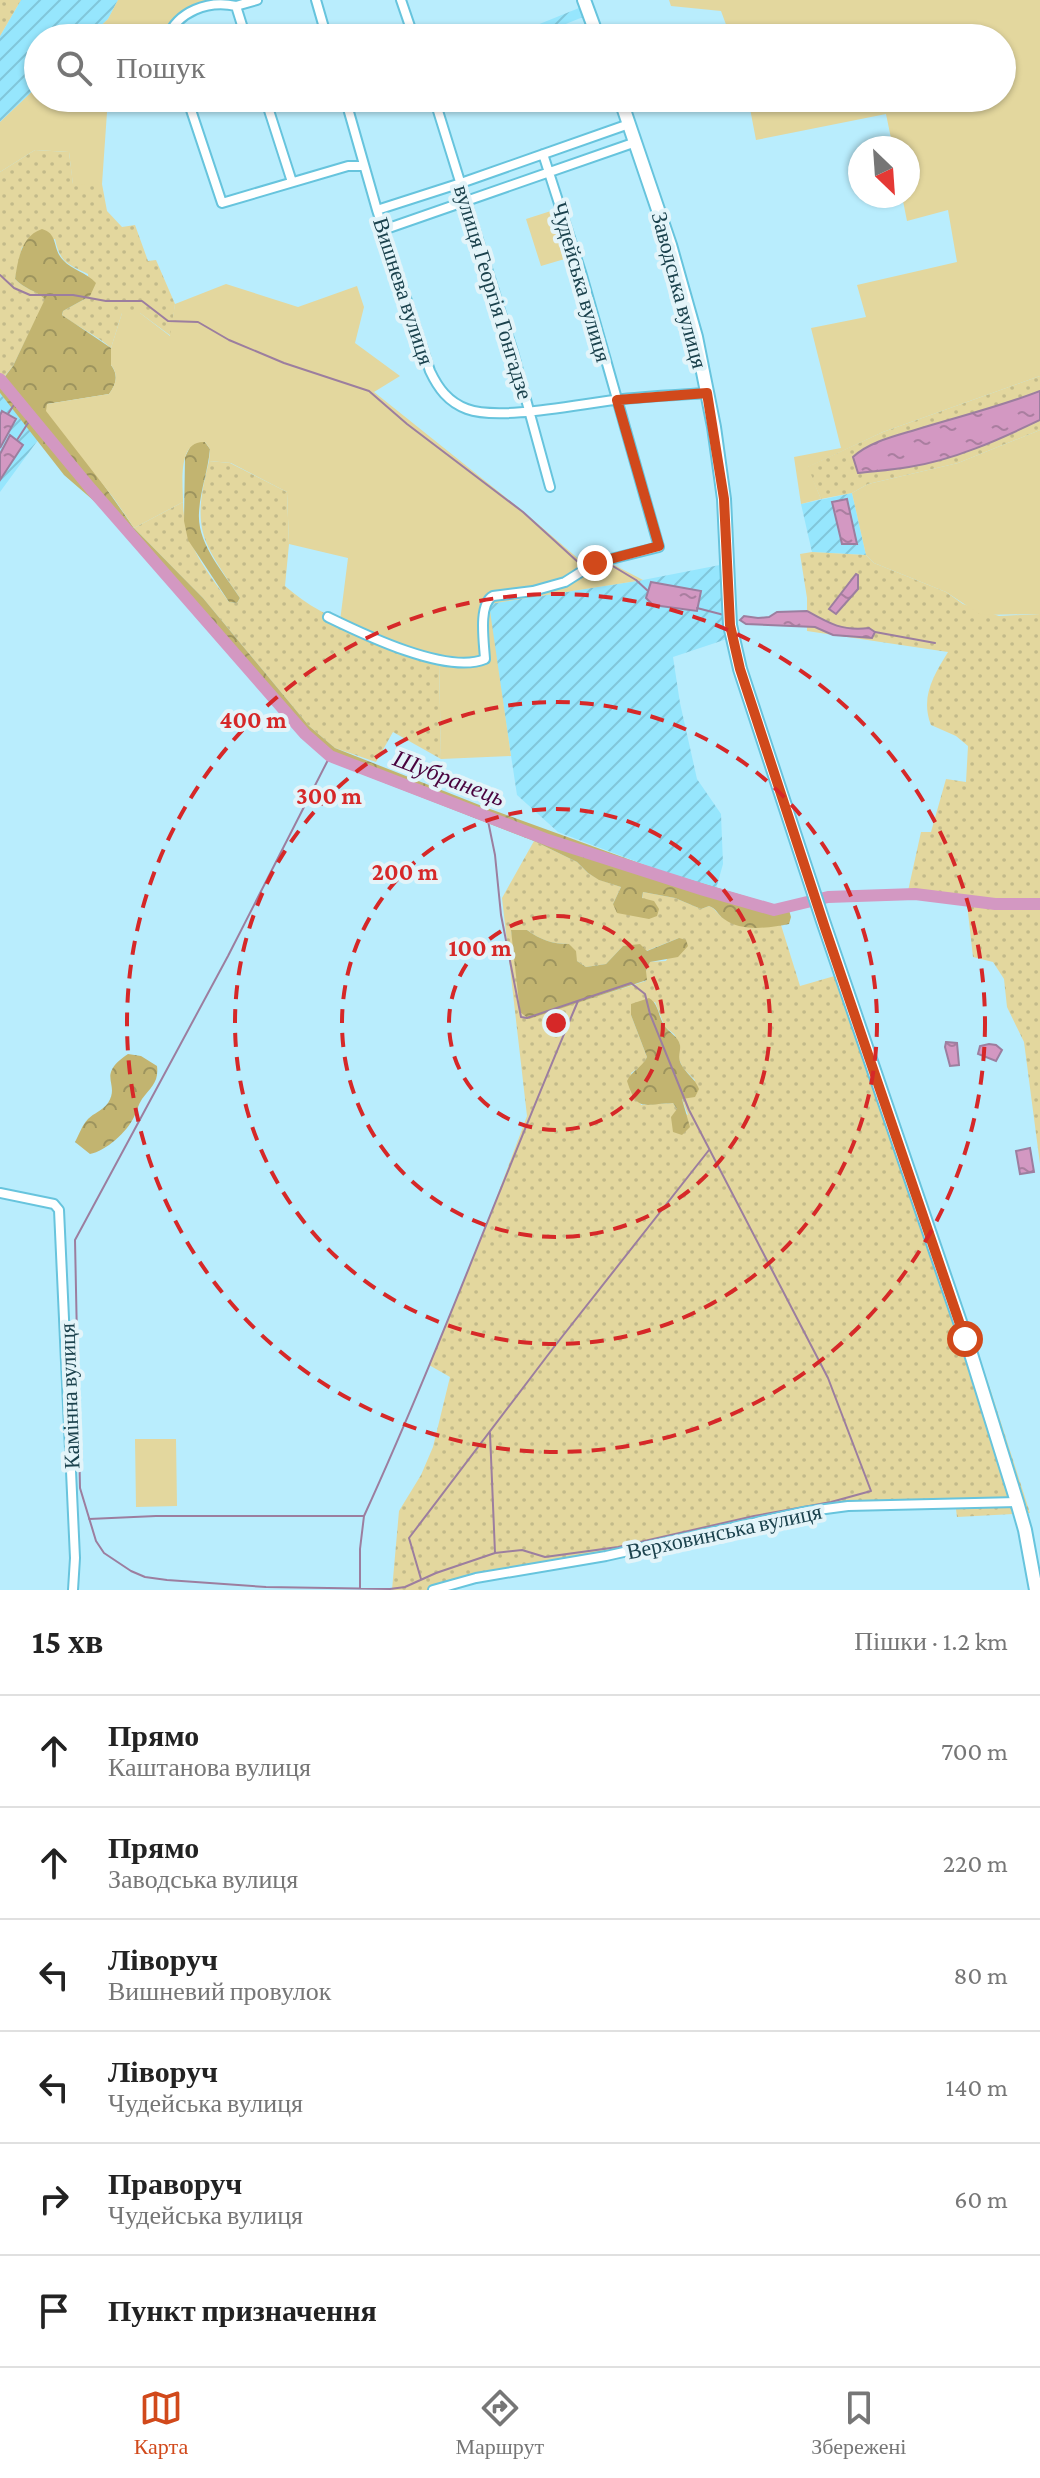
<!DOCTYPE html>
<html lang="uk">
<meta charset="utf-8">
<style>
body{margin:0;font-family:"Crimson Pro",serif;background:#f6f6f6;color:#222}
.compass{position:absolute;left:848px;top:136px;width:72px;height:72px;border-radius:50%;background:#fff;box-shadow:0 2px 6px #0004;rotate:155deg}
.stop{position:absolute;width:24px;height:24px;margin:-18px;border:6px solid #d1491b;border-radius:50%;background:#fff}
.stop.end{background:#d1491b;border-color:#fff;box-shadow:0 2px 8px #0008}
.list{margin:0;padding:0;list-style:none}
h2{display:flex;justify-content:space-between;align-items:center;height:104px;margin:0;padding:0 32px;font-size:34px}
h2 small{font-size:26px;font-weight:400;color:#767676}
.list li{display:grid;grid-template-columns:52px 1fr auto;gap:24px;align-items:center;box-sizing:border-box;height:112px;padding:0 32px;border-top:2px solid #e0e0e0}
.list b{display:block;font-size:30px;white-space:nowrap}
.list p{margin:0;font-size:26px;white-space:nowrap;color:#767676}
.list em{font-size:26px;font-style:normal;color:#767676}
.icon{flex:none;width:44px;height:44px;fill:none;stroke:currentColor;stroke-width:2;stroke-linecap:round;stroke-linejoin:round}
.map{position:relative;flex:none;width:1040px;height:1590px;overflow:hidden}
.search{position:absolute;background:#fff;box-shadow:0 2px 6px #0004;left:24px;right:24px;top:24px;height:88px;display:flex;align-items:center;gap:20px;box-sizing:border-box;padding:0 28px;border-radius:44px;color:#767676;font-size:30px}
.sheet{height:776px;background:#fff}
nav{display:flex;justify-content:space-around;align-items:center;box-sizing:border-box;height:112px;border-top:2px solid #e0e0e0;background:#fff;font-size:22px;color:#767676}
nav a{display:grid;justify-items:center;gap:4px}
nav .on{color:#d1491b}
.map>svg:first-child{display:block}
</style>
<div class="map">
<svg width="1040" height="1590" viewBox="0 0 1040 1590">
<defs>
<pattern id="industrial-furrows" width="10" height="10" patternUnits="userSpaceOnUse" patternTransform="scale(2)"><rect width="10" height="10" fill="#96e6fd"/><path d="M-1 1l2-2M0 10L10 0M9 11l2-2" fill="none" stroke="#81c6da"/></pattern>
<pattern id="grass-dots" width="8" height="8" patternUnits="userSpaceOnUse" patternTransform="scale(2)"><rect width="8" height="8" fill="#e3d79e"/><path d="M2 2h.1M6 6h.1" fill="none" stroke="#c2ba8a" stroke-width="1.8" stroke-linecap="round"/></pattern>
<pattern id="forest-crowns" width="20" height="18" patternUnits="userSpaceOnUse" patternTransform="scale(2)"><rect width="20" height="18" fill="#c2b470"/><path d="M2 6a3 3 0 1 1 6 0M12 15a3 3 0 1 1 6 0" fill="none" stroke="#9d945e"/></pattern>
<pattern id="water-ripples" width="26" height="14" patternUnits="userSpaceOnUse" patternTransform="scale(2)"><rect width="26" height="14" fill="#d398c2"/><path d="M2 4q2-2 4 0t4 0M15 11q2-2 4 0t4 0" fill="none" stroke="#aa7ea0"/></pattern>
</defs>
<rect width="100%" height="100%" fill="#b9edfd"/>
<path fill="url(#industrial-furrows)" d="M21,0H118L108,19L88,38H38V86L0,122V36Z
M579,8L583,17L546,32L547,35L542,37L537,25Z
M0,393L38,440L0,492Z
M852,493L866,555L812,552L801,504Z
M725,564L730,638L673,657L680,703L697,779L721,814L723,864L716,889L661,871L558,832L517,795L488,604L643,580Z"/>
<path fill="url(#grass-dots)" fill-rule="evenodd" d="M0,0H21L0,36Z
M35,150L69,152L73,184H102L107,211L122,227L135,225L148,261L156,260L175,304L171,336L140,313H122L111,348C96,335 78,327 62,315L63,311L90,296L88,274C68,264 60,263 55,239L22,247L15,279C24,289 35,290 46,299L13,366L0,382V172Z
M1040,376V391C981,414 919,427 861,450L858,473L910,467L1002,438L1040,420V430L958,463L868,484L852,493L821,499L807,467L883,432Z
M209,461L230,463L287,492L289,544L285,586C328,624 386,639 439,658L441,759L393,732L376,762L335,748L309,726L203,598L134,528L183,502C184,545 205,568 229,602L237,603L240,598C202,540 191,532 209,461Z
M812,552L866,555L874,563L946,592L963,604L999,616L1040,614V1164L1024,1042L1007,1007L1004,979L993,962L973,957L967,904L928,901L908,891L921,832H931L946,779L966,782L968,746L956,736L931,725C920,697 934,675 948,652L807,631V598L800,554Z
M534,841L577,862L588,873L600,880L621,887L613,904L642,899L643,892L675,898L701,909L709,906C716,909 717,914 723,918C736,927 766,927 781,925L800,986L845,973L965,1322L988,1382L1030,1513L957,1517L956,1509L844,1511L571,1568L493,1578L444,1590H392L399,1511L421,1475L433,1447L450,1377L429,1365L478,1247L527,1116L502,898ZM527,930C541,940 552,944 569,944L577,961L586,967L606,964L623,946L646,951L679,938L666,961L650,962L646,971V981L529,1018L511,931ZM655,1002L665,1027L674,1034L680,1045L678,1057L683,1068L695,1080L682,1099L688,1115L677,1109L673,1103L641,1105L631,1073L643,1065L647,1057L631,1015Z"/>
<path fill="url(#forest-crowns)" d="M42,229C59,234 52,249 63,260C72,270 86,272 96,283L90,296L63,311L62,315L111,348V365C119,376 116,384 109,394L47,404L134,528L203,598L309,726L335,748L482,806L661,871L775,905L787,903L791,917L789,924C769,928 741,932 724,919C717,914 717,909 709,906L701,909L675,898L643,892L642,898L654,901L659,909L657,916L649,919L617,913L613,904L621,887L599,880L588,873L577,862L534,841L331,762L301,734L131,533L64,475L0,393V377L3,379L13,366L45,299C35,290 24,289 15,279C18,260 21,236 42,229Z
M197,441L205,442L210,449C208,471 200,491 199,513C197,544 224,573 240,598L237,603L229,602L188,540L184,521L185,457L191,445Z
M511,930H527C541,940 552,944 569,944L576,951L577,961L586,967L606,964L623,946L640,944L647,951L679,938L686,940L688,946L678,957L650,962L646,971L647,980L529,1019L520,1012Z
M649,998C659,1004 658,1016 664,1025C668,1032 678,1036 680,1045C681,1052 677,1056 681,1064C686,1074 695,1078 699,1089L695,1097L682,1099L690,1127L682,1135L673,1132L671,1117L677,1109L673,1103C644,1104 637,1113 627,1081C632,1070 642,1068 647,1057L631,1015V1004Z
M128,1054L141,1056L157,1066C159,1082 151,1087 142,1099C138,1105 137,1111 134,1117C127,1132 106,1151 90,1154L75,1142C79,1135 82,1125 88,1119C94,1113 102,1111 108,1103C121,1083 95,1076 128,1054Z"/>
<path fill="#e3d79e" d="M118,0H245L192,12L182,19L178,31L156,38H88L108,19Z
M669,0H1040V376L883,432L808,467L821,499L801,504L794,457L841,448L811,328L866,317L857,285L957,262L948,210L907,221L902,196H908V148H893L886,114L756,140L748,98H1002V38H731L721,11L671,6Z
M38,86V98H108L102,184L73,185L69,152L35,150L0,172V122Z
M554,210L568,258L541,266L526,219Z
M226,284L298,307L357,286L364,307L355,343L400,376L374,392L524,512L581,561L593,554L643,580L489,604L511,756L441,759L439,658L403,648L340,621L348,558L289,544L287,492L231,463L209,461L210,449L205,442C177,440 183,484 183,502L134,528L115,500L46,411L47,404L109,394C116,384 119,375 111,365V348L122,313H140L170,336L175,304Z
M1040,430V614L981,615L946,592L874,563L866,555L852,493L868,484L958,463Z
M135,1439H176L177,1506L136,1507Z"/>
<path fill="url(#water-ripples)" stroke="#9c7e9f" stroke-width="2" d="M1040,391V420C998,440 954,460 909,467C892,470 875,471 858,473L853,457C869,442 895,436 915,430C957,417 999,407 1040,391Z
M2,411L16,419L0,448V415Z
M10,435L23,445L0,480V454Z
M847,499L857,544H842L832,502Z
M856,574L858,575V589L836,614L829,609Z
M651,582L701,591L697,611L653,605L646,598Z
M807,611C830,624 842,631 869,628L875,632L872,638L833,635L815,627L746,624L740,620L744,616L758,618L769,617L777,612Z
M946,1042L957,1043L959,1065L950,1066L945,1047Z
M989,1044L996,1045L1002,1050L996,1061L978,1054L980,1046Z
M1030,1148L1034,1172L1020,1174L1016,1151Z"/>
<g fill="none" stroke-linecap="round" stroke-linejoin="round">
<path stroke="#9c7e9f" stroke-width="2" d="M0,275L14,288L30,295H73L106,301H142L168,321L198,322L229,340L284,363L369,391L407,424L523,512L579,563L596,556L601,559
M8,414L17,400
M17,440L32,417
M606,562L636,580L648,591
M697,608L724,615
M875,632L935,643
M330,756L228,956L75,1240L80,1488L96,1541L104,1553L131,1571L145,1577L167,1580L266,1587L390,1589L405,1587L436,1573L495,1553L490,1433
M487,816L495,855L501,915L521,1017L527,1018L631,983L645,994L650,1014L689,1110L828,1378L871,1491L831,1502L754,1516L618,1547L545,1557L522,1550L495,1553
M89,1519L156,1516H363
M421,1579L409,1538L554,1347L709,1150
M360,1588V1549L364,1516C441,1347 505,1172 578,1001"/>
<path stroke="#d398c2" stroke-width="12" d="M0,379L91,489L305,734L330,756L548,840L704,890L774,910L828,897L915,894L995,904H1040"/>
<g stroke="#67c4dd" stroke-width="12">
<path id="street" d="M316,0L327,38
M401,0L414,38
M236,6L246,38
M167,38C178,11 208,0 236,6L257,0
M187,98L222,203L348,166H364
M265,98L292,182
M345,98L377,210L430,371C438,388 448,402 467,409C499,421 579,404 615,400C645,396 677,395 707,393
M434,98L513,352L550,487
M377,210L461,183L629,124
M383,230L636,142
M328,617C363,634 447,675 485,659C484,642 478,604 493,596L533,591L565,582L595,563L659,547L581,272L543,154
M0,1193L54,1204L59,1210L75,1558L73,1590
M433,1590L476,1578L606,1556L803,1512L848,1506L1017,1502"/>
</g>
<g stroke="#67c4dd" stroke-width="16">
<path id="secondary" d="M584,0L598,38
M620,98L670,245L696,337L714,427L724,499L730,625L740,669L823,921L971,1354L1017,1502L1025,1530L1036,1590"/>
</g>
<use href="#street" stroke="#fff" stroke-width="8"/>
<use href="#secondary" stroke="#fff" stroke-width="12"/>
</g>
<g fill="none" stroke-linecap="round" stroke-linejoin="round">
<path stroke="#d1491b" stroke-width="10" d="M595,563L659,546L617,400L707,393L724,499L730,625L740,669L825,928L965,1339"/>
</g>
<g fill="none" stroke="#d62828" stroke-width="4" stroke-dasharray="14 10">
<circle cx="556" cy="1023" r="107"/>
<circle cx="556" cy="1023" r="214"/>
<circle cx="556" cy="1023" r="321"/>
<circle cx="556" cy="1023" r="429"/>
</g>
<g text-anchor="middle" stroke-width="8" stroke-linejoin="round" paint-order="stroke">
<g font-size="22" fill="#1b424d" stroke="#e3f4f9">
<text transform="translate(582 282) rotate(74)" y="8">Чудейська вулиця</text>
<text transform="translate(680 290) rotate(75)" y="8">Заводська вулиця</text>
<text transform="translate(404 291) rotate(72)" y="8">Вишнева вулиця</text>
<text transform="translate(494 292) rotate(73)" y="8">вулиця Георгія Гонгадзе</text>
<text transform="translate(69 1396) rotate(-92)" y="8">Камінна вулиця</text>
<text transform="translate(724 1531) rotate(-12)" y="8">Верховинська вулиця</text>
</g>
<g font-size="24" font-style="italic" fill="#4a033e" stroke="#e3f4f9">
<text transform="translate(449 778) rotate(21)" y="8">Шубранець</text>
</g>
</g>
<circle cx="556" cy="1023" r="12" fill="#d62828" stroke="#e3f4f9" stroke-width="4"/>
<g font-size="24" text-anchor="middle" font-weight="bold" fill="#d62828" stroke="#e3f4f9" stroke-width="8" stroke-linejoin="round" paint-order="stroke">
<text x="253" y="728">400 m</text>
<text x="329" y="804">300 m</text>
<text x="405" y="880">200 m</text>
<text x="480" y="956">100 m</text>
</g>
</svg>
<svg class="compass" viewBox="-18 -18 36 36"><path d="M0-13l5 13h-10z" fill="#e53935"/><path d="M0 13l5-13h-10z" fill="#767676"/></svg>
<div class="stop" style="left:965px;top:1339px"></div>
<div class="stop end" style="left:595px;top:563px"></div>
<div class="search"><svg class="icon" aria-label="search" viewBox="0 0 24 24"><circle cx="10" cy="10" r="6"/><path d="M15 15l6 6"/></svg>Пошук</div>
</div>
<section class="sheet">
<h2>15 хв<small>Пішки · 1.2 km</small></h2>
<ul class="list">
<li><svg class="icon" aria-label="ahead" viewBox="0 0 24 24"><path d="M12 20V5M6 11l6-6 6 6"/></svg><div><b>Прямо</b><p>Каштанова вулиця</p></div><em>700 m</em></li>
<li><svg class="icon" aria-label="ahead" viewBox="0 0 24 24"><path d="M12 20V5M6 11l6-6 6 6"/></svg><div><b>Прямо</b><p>Заводська вулиця</p></div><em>220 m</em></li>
<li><svg class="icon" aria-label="left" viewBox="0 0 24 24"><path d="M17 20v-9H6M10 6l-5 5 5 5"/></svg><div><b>Ліворуч</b><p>Вишневий провулок</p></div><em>80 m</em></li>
<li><svg class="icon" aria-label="left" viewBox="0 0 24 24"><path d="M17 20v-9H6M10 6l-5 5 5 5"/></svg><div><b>Ліворуч</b><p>Чудейська вулиця</p></div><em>140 m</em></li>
<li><svg class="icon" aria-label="right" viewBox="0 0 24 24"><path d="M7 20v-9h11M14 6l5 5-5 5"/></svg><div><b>Праворуч</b><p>Чудейська вулиця</p></div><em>60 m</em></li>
<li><svg class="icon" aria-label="arrive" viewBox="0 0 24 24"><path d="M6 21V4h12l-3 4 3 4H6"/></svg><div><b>Пункт призначення</b></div></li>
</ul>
</section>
<nav>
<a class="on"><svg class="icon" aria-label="map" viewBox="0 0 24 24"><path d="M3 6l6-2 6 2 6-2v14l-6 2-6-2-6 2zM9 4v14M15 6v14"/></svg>Карта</a>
<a><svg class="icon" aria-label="directions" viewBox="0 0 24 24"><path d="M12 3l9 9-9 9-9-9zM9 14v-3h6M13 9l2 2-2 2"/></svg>Маршрут</a>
<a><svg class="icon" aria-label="saved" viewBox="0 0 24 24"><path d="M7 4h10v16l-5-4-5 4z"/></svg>Збережені</a>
</nav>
